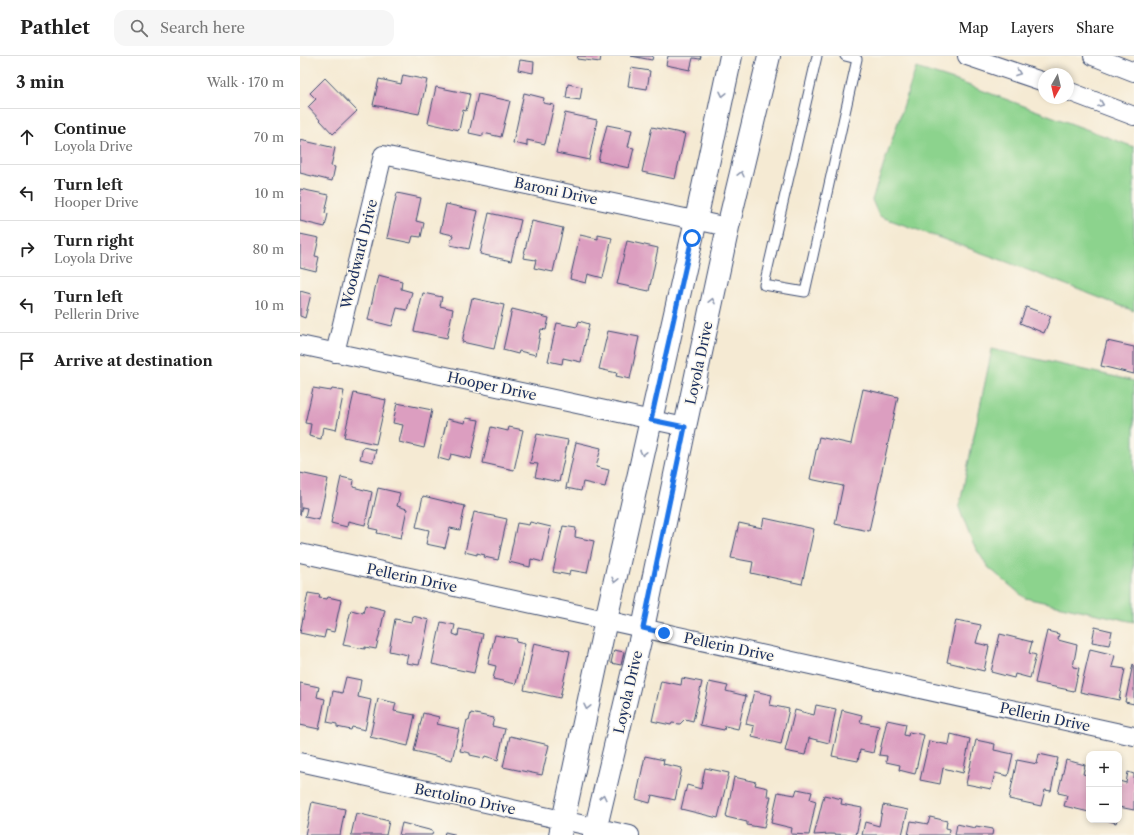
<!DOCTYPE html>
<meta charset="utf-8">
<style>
body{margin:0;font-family:"Libre Caslon Text",serif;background:#f6f6f6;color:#222}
.controls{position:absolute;right:12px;bottom:12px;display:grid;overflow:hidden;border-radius:8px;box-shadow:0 2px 6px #0003}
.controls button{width:36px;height:36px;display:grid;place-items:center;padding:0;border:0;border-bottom:1px solid #e0e0e0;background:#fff;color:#222;font:20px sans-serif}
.compass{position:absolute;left:738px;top:12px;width:36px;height:36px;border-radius:50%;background:#fff;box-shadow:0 2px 6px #0003;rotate:188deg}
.stop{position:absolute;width:12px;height:12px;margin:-9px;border:3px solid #1a73e8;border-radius:50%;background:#fff}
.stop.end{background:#1a73e8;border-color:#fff;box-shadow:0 1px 4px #0008}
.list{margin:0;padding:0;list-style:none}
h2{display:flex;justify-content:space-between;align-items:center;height:52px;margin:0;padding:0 16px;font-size:17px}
h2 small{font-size:13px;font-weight:400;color:#767676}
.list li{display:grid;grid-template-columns:26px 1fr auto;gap:12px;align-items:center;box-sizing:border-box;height:56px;padding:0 16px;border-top:1px solid #e0e0e0}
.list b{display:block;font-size:15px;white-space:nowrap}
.list p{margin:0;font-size:13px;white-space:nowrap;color:#767676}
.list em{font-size:13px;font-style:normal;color:#767676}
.icon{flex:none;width:22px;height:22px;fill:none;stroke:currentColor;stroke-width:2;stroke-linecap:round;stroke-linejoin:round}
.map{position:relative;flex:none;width:834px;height:779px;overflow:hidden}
header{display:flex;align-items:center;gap:24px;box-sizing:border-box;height:56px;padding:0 20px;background:#fff;border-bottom:1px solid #e0e0e0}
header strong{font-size:19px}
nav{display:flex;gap:22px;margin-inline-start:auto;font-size:14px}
.search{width:280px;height:36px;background:#f6f6f6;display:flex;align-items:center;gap:10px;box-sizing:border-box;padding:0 14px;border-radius:12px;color:#767676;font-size:15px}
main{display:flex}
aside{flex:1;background:#fff}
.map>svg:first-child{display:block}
</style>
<header>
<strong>Pathlet</strong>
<div class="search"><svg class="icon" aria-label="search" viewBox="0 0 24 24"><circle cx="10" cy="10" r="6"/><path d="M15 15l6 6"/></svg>Search here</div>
<nav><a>Map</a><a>Layers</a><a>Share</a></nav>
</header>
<main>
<aside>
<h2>3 min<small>Walk · 170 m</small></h2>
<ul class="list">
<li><svg class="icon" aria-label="ahead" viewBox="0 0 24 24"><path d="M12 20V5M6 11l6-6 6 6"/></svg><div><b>Continue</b><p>Loyola Drive</p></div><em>70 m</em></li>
<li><svg class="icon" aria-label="left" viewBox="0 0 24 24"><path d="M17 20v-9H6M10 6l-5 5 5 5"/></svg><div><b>Turn left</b><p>Hooper Drive</p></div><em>10 m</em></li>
<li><svg class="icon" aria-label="right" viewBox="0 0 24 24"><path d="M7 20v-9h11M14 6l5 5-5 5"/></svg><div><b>Turn right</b><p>Loyola Drive</p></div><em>80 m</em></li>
<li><svg class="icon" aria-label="left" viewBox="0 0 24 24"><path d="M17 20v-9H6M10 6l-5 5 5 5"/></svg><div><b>Turn left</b><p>Pellerin Drive</p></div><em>10 m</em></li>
<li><svg class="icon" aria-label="arrive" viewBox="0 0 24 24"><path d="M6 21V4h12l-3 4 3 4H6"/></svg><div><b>Arrive at destination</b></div></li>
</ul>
</aside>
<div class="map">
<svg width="834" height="779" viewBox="0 0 834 779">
<rect width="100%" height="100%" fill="#fbf7ec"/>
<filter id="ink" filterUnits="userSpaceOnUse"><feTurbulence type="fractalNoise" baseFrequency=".025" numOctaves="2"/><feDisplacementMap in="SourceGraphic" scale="8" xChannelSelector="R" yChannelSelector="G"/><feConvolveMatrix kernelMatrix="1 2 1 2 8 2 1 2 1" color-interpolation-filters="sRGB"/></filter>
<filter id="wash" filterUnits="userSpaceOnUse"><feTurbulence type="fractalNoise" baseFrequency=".012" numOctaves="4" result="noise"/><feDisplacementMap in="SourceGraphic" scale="16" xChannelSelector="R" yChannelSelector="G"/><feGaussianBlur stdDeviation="0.9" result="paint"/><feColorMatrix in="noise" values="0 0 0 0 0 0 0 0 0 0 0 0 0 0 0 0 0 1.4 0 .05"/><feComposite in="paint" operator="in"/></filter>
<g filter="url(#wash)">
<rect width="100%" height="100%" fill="#f5ead3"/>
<path fill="#8cd38d" stroke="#548176" d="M616,12L657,25L834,91V255L707,206L579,160L572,144Z
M692,293L834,325V566L725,542L688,511L673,488L659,452Z"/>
<g id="blocks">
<path fill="#dc9ec0" d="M278,0H301L300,6L277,3Z
M331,0H353L352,4Z
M368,0H401L400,3L393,2L390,14L366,9Z
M220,4L234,6L233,17L218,14Z
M331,12L350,15L347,33L328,30Z
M103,19L127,24L119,58L73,49L79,23L101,28Z
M25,22L57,55L33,78L8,51L16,43L10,37Z
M268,28L282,31L280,44L266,42Z
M136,31L170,38L166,55L163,54L159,74L128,67Z
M224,37L244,42L243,47L254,49L245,88L227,84V90L213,87Z
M178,38L210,45L201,81L183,77V80L169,77Z
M265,57L297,64L289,104L256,97Z
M307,69L332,74L328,91L334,92L329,112L298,105Z
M352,71L385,78L375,123L342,116Z
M0,84L35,92L31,110L35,111L32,125L0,117Z
M0,133L29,139L25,157L28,158L25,171L0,165Z
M97,137L121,142L116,165L124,167L121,181L113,180L111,187L87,182Z
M146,148L178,155L169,193L150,189L153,179L140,176Z
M189,157L221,164L211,205L180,198Z
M232,165L263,172L253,216L234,212L236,204L223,202Z
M0,178L19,182L15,200L19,201L16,215L0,211Z
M280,179L298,183V179L312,182L303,222L288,218L286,227L270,223Z
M327,185L358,192L349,235L317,228Z
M78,219L102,225L101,233L112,236L107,254L97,252L92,270L68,264Z
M0,235L11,238L5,262L0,260Z
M123,237L142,241L140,250L153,253L147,282L114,275Z
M172,242L204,249L194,293L162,286Z
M726,251L751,260L744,277L720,267Z
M212,253L249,262L246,274L241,273L236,299L219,295L218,298L203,294Z
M279,265L289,268L281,306L263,302L262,308L248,305L257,267L277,271Z
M308,275L339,281L330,323L316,320L317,317L299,313Z
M807,285L834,291V318L801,310Z
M13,332L31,335L32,333L44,335L36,374L23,371L21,383L9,380L11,368L5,367Z
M563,333L598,341L569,475L535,468L543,430L510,423L519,381L551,388Z
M54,337L86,344L76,388L44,381Z
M97,347L132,354L124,392L99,386L103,369L93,367Z
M166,362L179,364L171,403L151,398L149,405L138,402L147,363L165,367Z
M191,371L208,375L209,371L223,374L214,414L183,407Z
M237,378L268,384L259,426L235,421L238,408L230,407Z
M276,386L301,392L296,411L309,414L305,431L283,426L281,435L266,432Z
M63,391L76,394L73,406L60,403Z
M0,417L28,423L19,464L5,461L7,452L2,451L0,459Z
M41,421L54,424L53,431L72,436L65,469L48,465L47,471L31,467Z
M78,432L100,437L97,450L107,453L101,482L77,477L78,474L69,472Z
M123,440L165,450L160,474L150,472L145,492L126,488L129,474L116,471Z
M174,456L207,463L198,504L184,501L185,499L177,497V499L165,496Z
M464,462L514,473L502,528L451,517L453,506L431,502L439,467L462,472Z
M230,466L251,471L243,506L231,503L230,511L209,506L217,467L229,469Z
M263,470L276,472L275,481L294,485L287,517L270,514L269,519L253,516Z
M8,537L20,539L19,542L27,543L28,541L41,544L34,576L26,574L24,582L0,577Z
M65,549L85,554L76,593L65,591V593L43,589L51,554L63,557Z
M113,560L129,564L119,609L106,607L108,599L89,595L95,563L112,566Z
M656,564L681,569L676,587L689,590L684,615L647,606Z
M141,566L155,569L153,578L158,580L159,573L183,578L174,617L132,608Z
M795,571L812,575L809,589L792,586Z
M747,575L759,578L758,584L777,589L773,611L779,612L774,635L735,627Z
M700,578L732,586L729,597L736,599L730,622L715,618L714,622L691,616Z
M195,579L217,583L216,586L225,588L216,628L193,623L196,610L188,608Z
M234,587L270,595L260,642L224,634Z
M790,593L815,599L812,611L825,613L819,644L780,636Z
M314,594L324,596L321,609L311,607Z
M833,608L834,609V648L825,646Z
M46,621L61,624L58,641L71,644L65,674L52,671L51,674L37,671V668L27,666L33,635L42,637Z
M382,622L402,626L393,665L385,663L380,668L372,667L371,669L352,665L361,625L381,629Z
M409,626L428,630L426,635L446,640L438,673L425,670L424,674L400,669Z
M0,627L19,631L17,641L25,643L19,673L0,669Z
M454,635L472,639L470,649L489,653L481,688L452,681L454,670L446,668Z
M78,643L96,647L94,655L115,659L108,690L70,681Z
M516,649L536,653L529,687L509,682L505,699L485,695L495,654L514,659Z
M542,654L562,659L560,666L579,670L573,697L560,694L558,705L532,700Z
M123,657L139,661L137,668L159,673L152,704L114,695Z
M171,657L194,662L192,670L205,673L198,704L185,700L184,702L170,699V697L160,695L167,664L169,665Z
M587,664L606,668L604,679L608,680L609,676L624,679L615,718L599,714L600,709L586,706L587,700L579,699Z
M651,678L670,683L663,717L643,712L640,728L620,724L629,685L649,689Z
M210,680L249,689L242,719L203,711Z
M676,684L695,688L694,694L713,698L708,720L695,717L691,733L666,728Z
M739,698L758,702L751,735L745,734L741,750L709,743L717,704L737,708Z
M345,700L364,704L363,708L382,712L375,744L352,739L350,747L336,743Z
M766,704L785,709L783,718L787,719L789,714V756L764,750L767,739L758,737Z
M405,712L429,717L418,762L381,753L387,729L401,733Z
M828,716L834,718V754L819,751V725L826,727Z
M434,721L456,726L455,729L468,732L467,740H471L464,772L447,769V766L426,761Z
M497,733L512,736L510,743L516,745L509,779L491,778L492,772L471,767L478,736L495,739Z
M524,739L542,743L541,748L562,752L556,779L530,778L514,779Z
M12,746L45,753L40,779H5Z
M583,749L608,754L602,779H562L565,766L579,770Z
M56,757L89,765L86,779H51Z
M630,761L647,765L646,772L650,773L649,779H608L611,765L628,768Z
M806,764H817L816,767Z
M102,767L133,775L132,779H99Z
M657,768L675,772L676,770L693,773L692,779H655Z
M145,776L154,778V779H144Z"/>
</g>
</g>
<g filter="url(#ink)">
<use href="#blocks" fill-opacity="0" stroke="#3c4b70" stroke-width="1"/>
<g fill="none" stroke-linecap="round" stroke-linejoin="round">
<g stroke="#3c4b70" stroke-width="11">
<path id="lane" d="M517,0L464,229L505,236L557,3L545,0"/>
</g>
<g stroke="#3c4b70" stroke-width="20">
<path id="street" d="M667,0L744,26
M793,0L834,16
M768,35L834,60
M0,289L385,371
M35,297L83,99L428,171
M0,497L834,680
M0,706L330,779"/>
</g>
<g stroke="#3c4b70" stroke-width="24">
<path id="secondary" d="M260,779L306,564L396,164L431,0
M294,779L343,572L385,371L428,171L469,0"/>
</g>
<use href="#lane" stroke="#fff" stroke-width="9"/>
<use href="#street" stroke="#fff" stroke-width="18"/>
<use href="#secondary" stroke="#fff" stroke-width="22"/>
</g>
<defs><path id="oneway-chevron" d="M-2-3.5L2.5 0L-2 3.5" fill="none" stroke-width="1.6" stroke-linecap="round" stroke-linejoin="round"/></defs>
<g stroke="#8d97ae">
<use href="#oneway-chevron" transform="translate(718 17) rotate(20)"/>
<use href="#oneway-chevron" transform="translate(423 38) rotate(102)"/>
<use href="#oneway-chevron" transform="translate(801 48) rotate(21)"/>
<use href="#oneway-chevron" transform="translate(441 118) rotate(-77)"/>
<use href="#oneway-chevron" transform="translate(412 245) rotate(-78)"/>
<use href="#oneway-chevron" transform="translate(343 397) rotate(103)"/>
<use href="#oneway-chevron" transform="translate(315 524) rotate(103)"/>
<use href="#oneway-chevron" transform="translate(287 651) rotate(102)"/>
<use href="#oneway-chevron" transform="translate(303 741) rotate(-77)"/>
</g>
</g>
<g fill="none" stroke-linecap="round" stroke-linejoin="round" filter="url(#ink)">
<path stroke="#1a73e8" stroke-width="5" d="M364,577L343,572L385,371L351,364L392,182"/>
</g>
<g text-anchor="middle" stroke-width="3" stroke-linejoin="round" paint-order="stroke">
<g font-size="14" fill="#1b2f5e" stroke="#fbf7ec">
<text transform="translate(256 135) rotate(12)" y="5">Baroni Drive</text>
<text transform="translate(59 198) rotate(-76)" y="5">Woodward Drive</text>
<text transform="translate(399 307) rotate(-78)" y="5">Loyola Drive</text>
<text transform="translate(192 330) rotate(12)" y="5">Hooper Drive</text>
<text transform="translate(112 522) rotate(12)" y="5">Pellerin Drive</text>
<text transform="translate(429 591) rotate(12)" y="5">Pellerin Drive</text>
<text transform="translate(328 636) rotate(-77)" y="5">Loyola Drive</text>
<text transform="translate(745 661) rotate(12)" y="5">Pellerin Drive</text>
<text transform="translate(165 743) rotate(12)" y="5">Bertolino Drive</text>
</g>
</g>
</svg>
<div class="controls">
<button>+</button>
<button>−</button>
</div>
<svg class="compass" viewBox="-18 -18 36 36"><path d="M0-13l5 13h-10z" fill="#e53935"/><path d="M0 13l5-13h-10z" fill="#767676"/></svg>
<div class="stop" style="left:392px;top:182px"></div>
<div class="stop end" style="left:364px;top:577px"></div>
</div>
</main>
